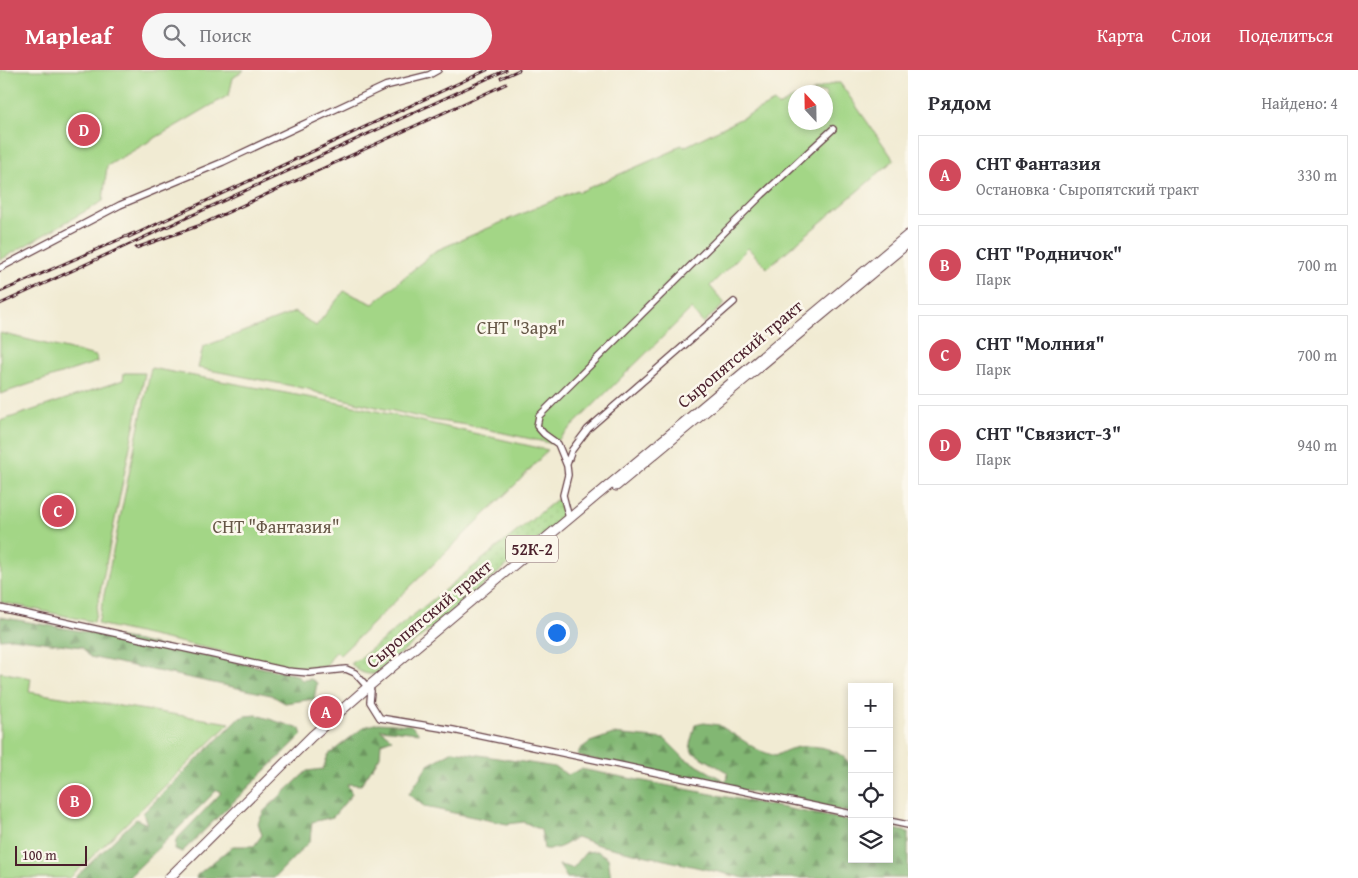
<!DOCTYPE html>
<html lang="ru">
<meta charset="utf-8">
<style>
body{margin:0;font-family:"Gentium Book Plus",serif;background:#f7f7f7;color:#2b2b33}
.controls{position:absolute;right:15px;bottom:15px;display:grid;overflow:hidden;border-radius:0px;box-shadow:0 2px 8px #0003}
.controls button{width:45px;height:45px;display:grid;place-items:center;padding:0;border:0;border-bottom:1px solid #e1e1e2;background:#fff;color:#2b2b33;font:25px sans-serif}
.compass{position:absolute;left:788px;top:15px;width:45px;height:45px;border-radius:50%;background:#fff;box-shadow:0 2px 8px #0003;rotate:338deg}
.scale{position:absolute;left:15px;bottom:12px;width:72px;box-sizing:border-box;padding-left:5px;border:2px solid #4a1f2b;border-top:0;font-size:14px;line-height:18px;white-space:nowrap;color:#4a1f2b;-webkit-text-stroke:4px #fbf7ec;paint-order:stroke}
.you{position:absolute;left:556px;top:562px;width:18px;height:18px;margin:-12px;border:4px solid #fff;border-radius:50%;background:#1a73e8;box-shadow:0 0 0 8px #1a73e833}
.badge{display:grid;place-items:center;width:32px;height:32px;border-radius:50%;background:#d1495b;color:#fff;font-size:16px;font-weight:700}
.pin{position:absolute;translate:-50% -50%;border:2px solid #fff;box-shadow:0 1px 5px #0006}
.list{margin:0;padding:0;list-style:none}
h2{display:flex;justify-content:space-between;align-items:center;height:65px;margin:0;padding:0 20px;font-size:21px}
h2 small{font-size:16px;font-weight:400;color:#7c7c81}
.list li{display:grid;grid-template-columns:32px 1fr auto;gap:15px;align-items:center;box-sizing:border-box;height:80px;margin:0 10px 10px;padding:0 10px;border:1px solid #e1e1e2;border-radius:0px}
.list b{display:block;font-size:19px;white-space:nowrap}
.list p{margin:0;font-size:16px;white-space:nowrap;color:#7c7c81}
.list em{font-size:16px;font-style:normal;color:#7c7c81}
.icon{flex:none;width:28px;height:28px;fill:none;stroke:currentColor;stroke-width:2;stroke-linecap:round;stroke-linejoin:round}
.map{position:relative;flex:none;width:908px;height:808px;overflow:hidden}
header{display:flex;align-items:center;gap:30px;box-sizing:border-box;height:70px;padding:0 25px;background:#d1495b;color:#fff}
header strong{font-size:24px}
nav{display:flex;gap:28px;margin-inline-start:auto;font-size:18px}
.search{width:350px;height:45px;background:#f7f7f7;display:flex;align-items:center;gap:12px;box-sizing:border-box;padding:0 18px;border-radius:28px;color:#7c7c81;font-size:19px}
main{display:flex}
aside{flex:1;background:#fff}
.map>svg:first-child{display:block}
</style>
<header>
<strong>Mapleaf</strong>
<div class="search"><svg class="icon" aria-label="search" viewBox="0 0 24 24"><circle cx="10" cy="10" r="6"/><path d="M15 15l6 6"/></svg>Поиск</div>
<nav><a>Карта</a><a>Слои</a><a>Поделиться</a></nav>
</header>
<main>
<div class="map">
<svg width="908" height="808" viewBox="0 0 908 808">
<defs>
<pattern id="grass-dots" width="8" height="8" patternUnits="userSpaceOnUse" patternTransform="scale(1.25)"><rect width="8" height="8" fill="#a3d686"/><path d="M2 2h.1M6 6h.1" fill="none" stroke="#8eb774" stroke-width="1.8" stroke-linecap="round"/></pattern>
<pattern id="forest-firs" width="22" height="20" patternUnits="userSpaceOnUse" patternTransform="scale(1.25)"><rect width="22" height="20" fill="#82b773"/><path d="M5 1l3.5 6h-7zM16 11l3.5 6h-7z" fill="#6c945f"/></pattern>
</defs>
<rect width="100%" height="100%" fill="#fbf7ec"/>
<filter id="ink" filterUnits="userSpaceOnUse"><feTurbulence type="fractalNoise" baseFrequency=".02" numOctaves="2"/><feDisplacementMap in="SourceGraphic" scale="10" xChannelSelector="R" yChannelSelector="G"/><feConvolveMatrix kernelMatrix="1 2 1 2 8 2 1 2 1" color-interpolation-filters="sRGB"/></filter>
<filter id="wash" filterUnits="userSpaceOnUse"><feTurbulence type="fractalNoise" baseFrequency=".0096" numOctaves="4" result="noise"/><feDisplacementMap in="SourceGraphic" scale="20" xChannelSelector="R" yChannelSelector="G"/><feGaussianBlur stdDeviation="1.12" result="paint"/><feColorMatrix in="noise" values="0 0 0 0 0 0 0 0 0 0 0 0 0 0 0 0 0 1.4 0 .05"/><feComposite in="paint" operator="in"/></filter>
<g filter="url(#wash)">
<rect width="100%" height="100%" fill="#f1ebd3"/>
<path fill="url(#grass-dots)" stroke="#767a58" d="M556,430H559L565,443L564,448L376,604C366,605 357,602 351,593L359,589Z"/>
<path fill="url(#forest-firs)" stroke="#666b4f" d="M0,547L138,571L297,605L302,610L311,609L317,613L314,629L285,633L271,625L90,587L82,577L12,568L0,569Z
M257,645L300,659L302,665L182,782L175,779L176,770L220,724V721L217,720L128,808H75L136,749L147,754L143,743L238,649L245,646Z
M378,653L411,655L419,663L380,659L392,669L381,673L380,686L361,715L347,714L352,724L333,747L312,752L310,771L274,808H196L197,805L233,776H254L262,765L258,753L264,741L307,701L323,699L328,685L364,657Z
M704,653L719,655L758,680L775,686C781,683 788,679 794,678C813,673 843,678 852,698V743L577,686L580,679L590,672L613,664L665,669L684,688L725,711L728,709L727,702L692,682L690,674L695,655Z
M453,681L555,697L568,705L581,699L852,751V789H889V758L908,762V808H745L598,775L577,767C565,775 559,780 544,779L541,760L524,752L507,754L425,737L409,724L428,695Z
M597,781L608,788L611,808H567L559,795L573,798L586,782Z"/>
<path fill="#a3d686" stroke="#767a58" d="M0,0H244L233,8L229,25L107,96L103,131L0,190Z
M834,13H840L894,90L767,198L748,178L710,216L725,234L703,253L691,239L554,374L467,355L432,350L321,324L308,319L198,298L203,277L295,242L316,256L344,221L373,234L435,181L577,120L579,122L675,80L674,78L682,75L684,77L774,32L778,36L795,27L796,52H826V22H811Z
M0,263L96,286L97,292L0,324Z
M151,298L345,334L548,380L518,412L340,585L336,581L326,596L308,598L287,596L98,554Z
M124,303H145L94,552L1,532L0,351L123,310Z
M0,602L31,608L29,622L230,653L70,808H0Z"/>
</g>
<g filter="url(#ink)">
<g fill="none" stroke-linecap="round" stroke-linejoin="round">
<g stroke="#633e44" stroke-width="8">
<path id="street" d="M0,198L120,135L223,92L385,16L429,5L438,0
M567,394L572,380L588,359L734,232
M569,448L563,425L568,405L567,396L558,374L544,364L537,356L539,346L762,125L833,59
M0,538L287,601L309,603L346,599L355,603L371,621L370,632L380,648L453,660L852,744
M889,751L908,755"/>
</g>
<g stroke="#633e44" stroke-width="11">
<path id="primary" d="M616,416L908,173
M169,808L312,666L368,617L908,165"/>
</g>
<use href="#street" stroke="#fff" stroke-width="5.5"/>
<use href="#primary" stroke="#fff" stroke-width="9"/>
<g stroke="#4a1f2b" stroke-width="3">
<path id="rail" d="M501,8L519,0
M129,167L487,0
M136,178L198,156L506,14
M0,222L134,163
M0,234L506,0"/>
</g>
<use href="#rail" stroke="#fbf7ec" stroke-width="1" stroke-dasharray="4" stroke-linecap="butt"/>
</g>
</g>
<g text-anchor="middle" stroke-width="5" stroke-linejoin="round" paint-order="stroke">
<rect fill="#fbf7ec" stroke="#7f6065" stroke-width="1" x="506" y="465.5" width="52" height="27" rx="4"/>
<g font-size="16" font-weight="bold" fill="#4a1f2b">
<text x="532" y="485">52К-2</text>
</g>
<g font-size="18" fill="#655646" stroke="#fbf7ec">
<text x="521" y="264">СНТ "Заря"</text>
<text x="276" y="463">СНТ "Фантазия"</text>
</g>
<g font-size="18" fill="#4a1f2b" stroke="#fbf7ec">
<text transform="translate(740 284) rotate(-40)" y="6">Сыропятский тракт</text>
<text transform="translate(429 544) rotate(-40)" y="6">Сыропятский тракт</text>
</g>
</g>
</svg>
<div class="controls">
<button>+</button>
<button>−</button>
<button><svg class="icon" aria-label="locate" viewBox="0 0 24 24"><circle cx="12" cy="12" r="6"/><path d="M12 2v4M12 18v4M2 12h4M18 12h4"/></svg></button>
<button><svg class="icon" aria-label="layers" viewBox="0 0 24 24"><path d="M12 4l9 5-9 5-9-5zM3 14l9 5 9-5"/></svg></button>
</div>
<svg class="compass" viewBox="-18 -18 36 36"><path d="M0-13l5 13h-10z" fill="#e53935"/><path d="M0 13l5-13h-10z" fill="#7c7c81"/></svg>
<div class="scale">100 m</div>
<div class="you"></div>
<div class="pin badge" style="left:326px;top:642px">A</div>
<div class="pin badge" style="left:75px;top:731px">B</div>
<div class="pin badge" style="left:58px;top:441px">C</div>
<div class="pin badge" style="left:84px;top:60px">D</div>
</div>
<aside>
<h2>Рядом<small>Найдено: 4</small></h2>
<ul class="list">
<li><span class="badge">A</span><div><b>СНТ Фантазия</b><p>Остановка · Сыропятский тракт</p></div><em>330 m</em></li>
<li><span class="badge">B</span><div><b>СНТ &quot;Родничок&quot;</b><p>Парк</p></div><em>700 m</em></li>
<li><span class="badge">C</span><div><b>СНТ &quot;Молния&quot;</b><p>Парк</p></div><em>700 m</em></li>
<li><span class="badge">D</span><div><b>СНТ &quot;Связист-3&quot;</b><p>Парк</p></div><em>940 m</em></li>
</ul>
</aside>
</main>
